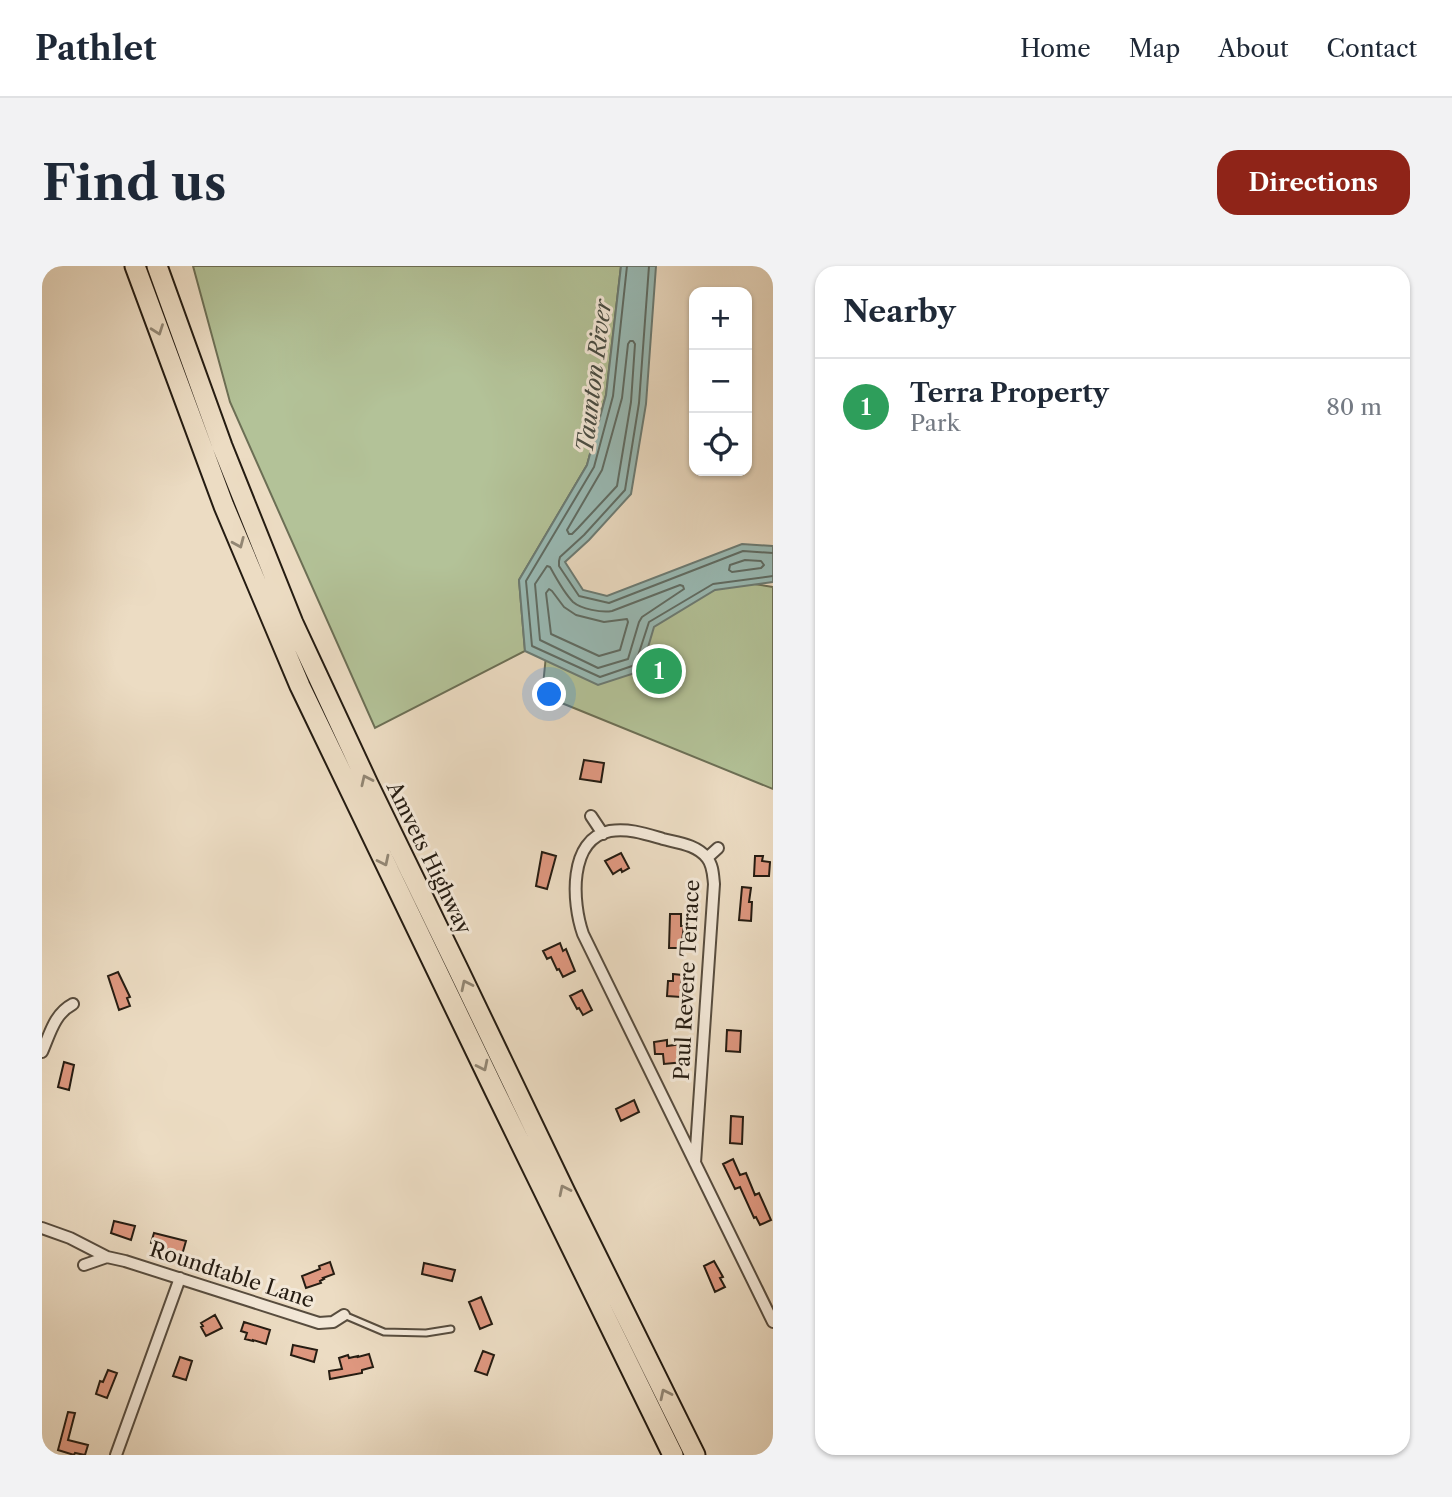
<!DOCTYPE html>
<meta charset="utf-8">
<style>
body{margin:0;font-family:"Libre Caslon Text",serif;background:#f2f2f3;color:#1f2937}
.controls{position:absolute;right:21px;top:21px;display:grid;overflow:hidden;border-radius:14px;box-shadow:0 2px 5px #0004}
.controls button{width:63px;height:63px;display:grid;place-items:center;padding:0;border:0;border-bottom:2px solid #e0e1e3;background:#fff;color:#1f2937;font:35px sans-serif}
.you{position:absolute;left:508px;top:429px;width:24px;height:24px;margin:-18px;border:5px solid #fff;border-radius:50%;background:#1a73e8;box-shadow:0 0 0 10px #1a73e833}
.badge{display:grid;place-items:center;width:46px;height:46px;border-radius:50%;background:#8f2418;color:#fff;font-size:23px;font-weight:700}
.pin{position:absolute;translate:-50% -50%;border:4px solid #fff;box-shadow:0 2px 7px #0006}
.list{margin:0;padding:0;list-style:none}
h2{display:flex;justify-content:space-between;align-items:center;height:91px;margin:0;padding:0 28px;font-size:30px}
h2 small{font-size:23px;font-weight:400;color:#747a83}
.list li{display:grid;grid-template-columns:46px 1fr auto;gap:21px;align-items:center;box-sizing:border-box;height:98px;padding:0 28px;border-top:2px solid #e0e1e3}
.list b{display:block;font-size:26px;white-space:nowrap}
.list p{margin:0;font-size:23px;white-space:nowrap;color:#747a83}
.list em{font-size:23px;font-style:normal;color:#747a83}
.icon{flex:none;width:38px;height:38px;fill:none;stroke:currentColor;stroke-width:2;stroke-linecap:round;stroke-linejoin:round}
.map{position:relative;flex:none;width:731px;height:1189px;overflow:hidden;border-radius:21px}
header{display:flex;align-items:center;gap:42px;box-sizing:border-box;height:98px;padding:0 35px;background:#fff;border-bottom:2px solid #e0e1e3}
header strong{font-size:33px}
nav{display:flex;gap:38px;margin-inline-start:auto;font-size:24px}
.intro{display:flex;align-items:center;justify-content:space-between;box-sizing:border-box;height:168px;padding:0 42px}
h1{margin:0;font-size:49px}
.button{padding:18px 32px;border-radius:21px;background:#8f2418;color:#fff;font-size:24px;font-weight:700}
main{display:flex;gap:42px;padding:0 42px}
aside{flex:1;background:#fff;border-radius:21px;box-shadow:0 2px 5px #0004}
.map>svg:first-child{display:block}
</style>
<header>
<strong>Pathlet</strong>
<nav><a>Home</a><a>Map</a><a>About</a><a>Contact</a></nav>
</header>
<div class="intro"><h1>Find us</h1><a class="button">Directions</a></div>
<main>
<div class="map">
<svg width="731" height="1189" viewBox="0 0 731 1189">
<rect width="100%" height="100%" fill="#ecdcc3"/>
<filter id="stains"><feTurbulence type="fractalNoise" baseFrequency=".00286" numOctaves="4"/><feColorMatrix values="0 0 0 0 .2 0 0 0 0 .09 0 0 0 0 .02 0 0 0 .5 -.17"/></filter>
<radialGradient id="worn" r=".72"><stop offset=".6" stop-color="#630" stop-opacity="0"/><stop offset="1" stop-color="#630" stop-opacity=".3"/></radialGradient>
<path fill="#b3c298" stroke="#6c6f55" stroke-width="2" d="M151,0H579L564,129L545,199L477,314L483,385L333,462L188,136Z
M693,315L731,321V523L500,429L506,370L599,355Z"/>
<path fill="#99bbb6" stroke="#6b7b74" stroke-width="2" d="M579,0H614L604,138L589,228L547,274L523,296L541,324L565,330L700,278L731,280V316L673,324L612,361L599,405L556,419L483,385L477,314L545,199L564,129Z"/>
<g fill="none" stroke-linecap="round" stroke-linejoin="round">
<path stroke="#5f6c64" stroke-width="2" d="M585,0L571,130L552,201L484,315L490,380L558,411L593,399L607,356L671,318L731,310
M607,0L597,137L583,224L542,269L518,291L517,295V300L537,330L567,337L701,285L731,287
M588,75H591L593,78L589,136L575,220L536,262L530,268H527L525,264L560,204L580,132L586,78Z
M703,294L719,295L722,299L719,302L690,306L687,304L688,299Z
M505,300L508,301C514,312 522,327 531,336C539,343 560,347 570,345L638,319L641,320L642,323L600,351L597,356L586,393L556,402L498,374L493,318Z
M507,323L510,325L522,341L534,349L562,356L585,353L586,356L578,384L557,390L509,368L504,327Z"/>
</g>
<path fill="#de977f" stroke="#251c12" stroke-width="2" d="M542,494L562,497L559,516L538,513Z
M500,586L514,590L505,623L494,620Z
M579,587L587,602L580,606L579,603L571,608L563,595Z
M713,590H721L720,595L728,596L727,610H712Z
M700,621L709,622L707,636H710L709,655L697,654Z
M628,648H639V660H642L639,682H627Z
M518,677L521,685L524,683L533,705L521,711L517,703L515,704L509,691L505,693L501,685Z
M76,706L88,731L85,732L88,740L77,744L66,710Z
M631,708L640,709L639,731L625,730L626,715H631Z
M540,724L550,744L541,749L537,742L535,743L528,730Z
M685,764L699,765L698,786L684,785Z
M625,774V780L640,778L642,796L622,798L621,788H613L612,776Z
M22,796L32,799L27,824L16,821Z
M592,834L597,846L579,855L574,843Z
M689,850L701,851L700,878L688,877Z
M691,893L698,909L704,907L713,929L717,927L729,954L718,959L714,951L712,952L698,921L693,923L681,898Z
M72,955L93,960L89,974L69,967Z
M112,967L144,975L140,989L109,977Z
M672,995L681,1011L678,1012L683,1021L673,1026L662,1000Z
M288,996L292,1008L281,1012L282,1013L278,1015L279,1017L264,1022L260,1010L278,1003L277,1000Z
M382,997L413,1004L410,1015L380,1008Z
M439,1031L450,1058L438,1063L427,1036Z
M173,1049L180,1062L164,1070L159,1061L161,1060L159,1057Z
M202,1056L228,1064L224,1078L211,1074V1075L203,1073L205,1067L199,1065Z
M251,1079L275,1084L272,1096L249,1089Z
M441,1085L452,1089L445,1109L433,1105Z
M327,1088L331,1101L320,1104V1107L288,1113L287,1105L300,1103L297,1092L306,1089L307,1092L316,1090V1091Z
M138,1091L150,1095L144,1114L131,1110Z
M66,1104L75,1107L65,1132L54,1128L58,1115L61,1116Z
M26,1146L33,1147L26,1174L46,1179L43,1189L33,1187L32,1189L16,1184Z"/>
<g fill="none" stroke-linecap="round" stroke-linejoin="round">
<g stroke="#574c3e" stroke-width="9">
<path id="service" d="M302,1049L342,1066L384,1067L409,1063"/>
</g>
<g stroke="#574c3e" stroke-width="14">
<path id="minor" d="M549,550L561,568
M665,592L676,582
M0,786C8,768 12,748 31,738
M653,897L672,618C671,609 671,599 665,592C655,579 637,577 621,573C604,568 587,562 568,565C526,573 530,637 541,668L731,1056
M0,962L28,972L65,991
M42,999L65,991L83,995L277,1057L291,1056L302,1049
M74,1189L138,1012"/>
</g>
<g stroke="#251c12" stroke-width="23">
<path id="motorway" d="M93,0L182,240L258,420L453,825L631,1189
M115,0L180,180L251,357L326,518L415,701L523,926L653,1189"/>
</g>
<use href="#service" stroke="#f3e8d8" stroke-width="5"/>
<use href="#minor" stroke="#f3e8d8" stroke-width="10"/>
<use href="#motorway" stroke="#ecdcc3" stroke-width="19"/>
</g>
<defs><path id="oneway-chevron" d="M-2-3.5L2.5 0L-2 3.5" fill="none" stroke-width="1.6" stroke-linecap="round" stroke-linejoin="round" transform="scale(1.75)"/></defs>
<g stroke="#928673">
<use href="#oneway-chevron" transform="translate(116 64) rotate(70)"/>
<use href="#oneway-chevron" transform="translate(197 277) rotate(67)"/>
<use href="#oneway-chevron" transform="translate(324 514) rotate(-115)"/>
<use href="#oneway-chevron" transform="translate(342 595) rotate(64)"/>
<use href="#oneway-chevron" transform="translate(424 719) rotate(-116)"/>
<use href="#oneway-chevron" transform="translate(441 800) rotate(64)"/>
<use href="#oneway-chevron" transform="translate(522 924) rotate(-116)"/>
<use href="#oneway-chevron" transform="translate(623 1128) rotate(-116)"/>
</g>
<g text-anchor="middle" stroke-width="6" stroke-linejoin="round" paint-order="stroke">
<g font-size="21" fill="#251c12" stroke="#f3e8d8">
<text transform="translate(387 592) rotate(64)" y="7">Amvets Highway</text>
<text transform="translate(645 714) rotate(-87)" y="7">Paul Revere Terrace</text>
<text transform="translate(190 1009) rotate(18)" y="7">Roundtable Lane</text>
</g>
<g font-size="23" font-style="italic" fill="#484c43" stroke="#f3e8d8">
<text transform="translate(552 110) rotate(-83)" y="8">Taunton River</text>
</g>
</g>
<rect width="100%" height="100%" filter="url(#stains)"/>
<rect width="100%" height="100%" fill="url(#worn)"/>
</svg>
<div class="controls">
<button>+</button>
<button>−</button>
<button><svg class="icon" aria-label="locate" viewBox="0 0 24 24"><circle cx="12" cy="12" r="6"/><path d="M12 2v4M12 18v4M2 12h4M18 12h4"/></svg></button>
</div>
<div class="you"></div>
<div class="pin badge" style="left:617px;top:405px;background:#2e9e5b">1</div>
</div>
<aside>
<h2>Nearby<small></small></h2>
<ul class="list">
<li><span class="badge" style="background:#2e9e5b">1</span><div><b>Terra Property</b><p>Park</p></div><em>80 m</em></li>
</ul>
</aside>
</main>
